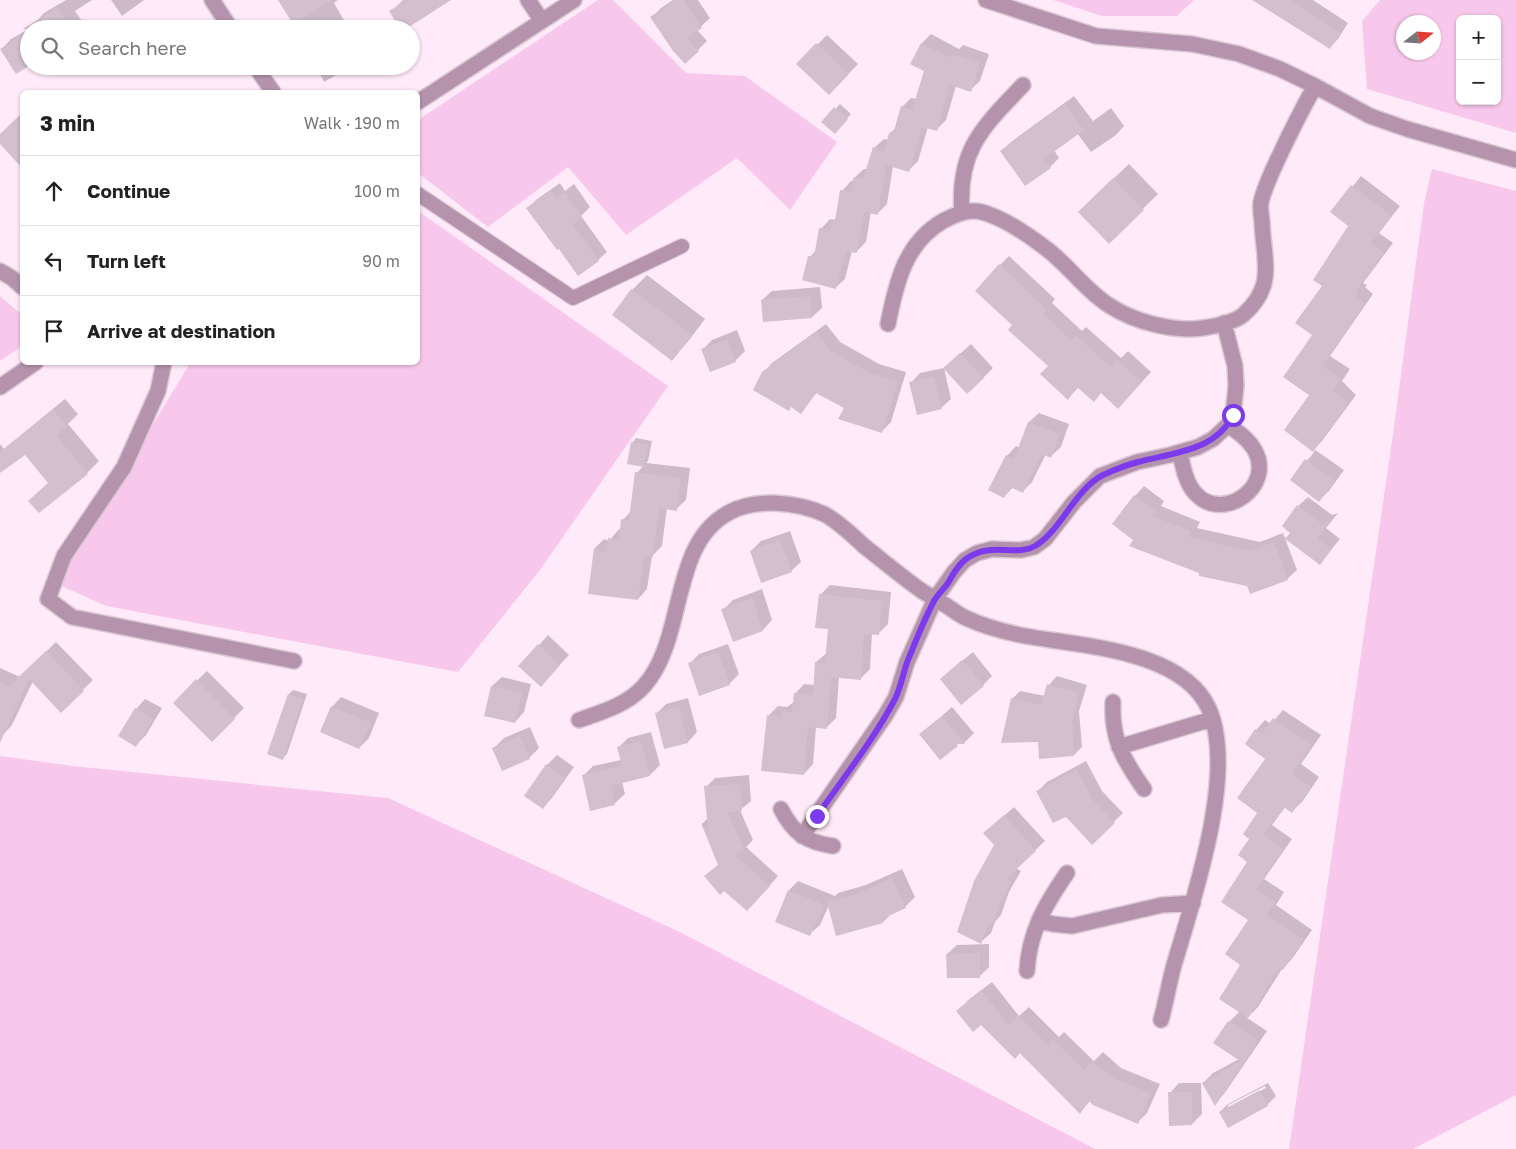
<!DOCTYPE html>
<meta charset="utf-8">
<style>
body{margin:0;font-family:"Golos Text",sans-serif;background:#f2f2f2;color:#222}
.controls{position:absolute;right:15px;top:15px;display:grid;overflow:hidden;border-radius:8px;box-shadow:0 1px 4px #0004}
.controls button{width:45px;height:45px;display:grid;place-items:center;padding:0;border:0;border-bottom:1px solid #e0e0e0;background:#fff;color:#222;font:25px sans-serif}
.compass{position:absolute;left:1396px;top:15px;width:45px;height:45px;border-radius:50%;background:#fff;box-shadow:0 1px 4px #0004;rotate:73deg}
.stop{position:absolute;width:15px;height:15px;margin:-11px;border:4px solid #7c3aed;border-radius:50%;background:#fff}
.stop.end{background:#7c3aed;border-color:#fff;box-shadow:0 1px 5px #0008}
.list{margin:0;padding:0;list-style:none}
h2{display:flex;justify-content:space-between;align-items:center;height:65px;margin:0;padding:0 20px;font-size:21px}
h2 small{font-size:16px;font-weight:400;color:#767676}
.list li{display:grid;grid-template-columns:32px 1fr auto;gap:15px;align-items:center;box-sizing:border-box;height:70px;padding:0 20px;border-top:1px solid #e0e0e0}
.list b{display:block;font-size:19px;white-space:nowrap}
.list em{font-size:16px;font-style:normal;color:#767676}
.icon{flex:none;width:28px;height:28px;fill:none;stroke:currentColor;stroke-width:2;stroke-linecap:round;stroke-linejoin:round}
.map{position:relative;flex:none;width:1516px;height:1149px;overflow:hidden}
.search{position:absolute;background:#fff;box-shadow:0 1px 4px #0004;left:20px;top:20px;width:400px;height:55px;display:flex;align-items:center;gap:12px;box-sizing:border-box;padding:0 18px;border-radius:28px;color:#767676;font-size:19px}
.panel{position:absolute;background:#fff;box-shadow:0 1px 4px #0004;left:20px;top:90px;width:400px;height:275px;border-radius:8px}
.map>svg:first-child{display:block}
</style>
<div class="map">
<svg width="1516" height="1149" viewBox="0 0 1516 1149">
<rect width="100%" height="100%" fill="#ffeaf9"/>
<path fill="#f8c8ec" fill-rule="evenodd" d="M598,0H613L686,73L745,76L837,142L790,210L737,158L626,235L568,167L488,227L418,173V120Z
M1053,0H1194L1177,16H1102Z
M1380,0H1516V133L1367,89L1362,21ZM1460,19H1497V101H1460ZM1404,22H1434V52H1404Z
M1432,169L1516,191V1095L1413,1149H1289L1392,441L1424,203Z
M418,211L668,386L540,570L458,672L106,606L57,584L190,363L418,362Z
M0,296L22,315V346L0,361Z
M0,756L73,766L388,798L682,933L1095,1149H0Z"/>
<path fill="#0003" fill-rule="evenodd" d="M66,0H92L75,11L82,21L74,29H29L44,13Z
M111,0H144L122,16Z
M279,0H338L334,3L349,29H298Z
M403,0H443L391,12Z
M673,0H698L710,18L697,30L707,41L698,50L652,17L661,8Z
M1258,0H1313L1348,23L1338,39L1329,48Z
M29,29V65L2,49L11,39Z
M931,34L959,49L963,45L989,54L980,81L970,90L956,86L946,120L936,130L928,127L918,161L908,171L893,166L887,204L878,213L871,212L866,242L856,252L852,251L845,279L835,288L810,257L816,250L821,229L830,219L834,220L837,216L842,191L851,181L854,182V178L864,169H867L874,148L884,139L888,140L890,133L896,128L902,107L911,98L917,99L925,70L922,43Z
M827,35L858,64L829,94L798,64Z
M316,66H352L324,82Z
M1074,96L1093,121L1111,108L1124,126L1116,135L1091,152L1077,133L1054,150L1059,158L1050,167L1002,151L1011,142Z
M840,104L851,114L835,132L823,122Z
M22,114V167L0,142V135Z
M1129,164L1158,194L1109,242L1094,197Z
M1361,176L1400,206L1379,233L1393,243L1363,283L1367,285L1365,287L1373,294L1330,356L1350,369L1342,381L1356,395L1322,441L1314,449L1344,470L1329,491L1319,500L1291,480L1315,451L1285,429L1311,395L1314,335L1323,285L1349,226L1332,212Z
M560,183L565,191L574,184L590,207L581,216L607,252L598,260L559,247L528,208L536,200Z
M1009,256L1055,299L1052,303L1082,331L1086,327L1121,358L1128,351L1151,372L1128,397L1079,387L1068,398L1049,366L1014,325L1000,265Z
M647,275L705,319L686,344L672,359L613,315L632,290Z
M820,287L822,308L812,317L762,300L772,291Z
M826,324L840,342L879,364L906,372L891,422L882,431L846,407L817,392L801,412L792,406L763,373L772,363Z
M737,330L745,351L735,361L702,350L712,340Z
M971,344L993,368L983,378L954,359Z
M944,368L951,399L941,408L911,383L920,373Z
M65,399L78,414L68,424L99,461L87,473L49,482L25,453L0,472V444L4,449Z
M1039,413L1069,424L1061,447L1051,456L1046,454L1032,482L1022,492L1013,487L1004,497L1007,456L1016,446L1020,448L1029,422Z
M636,438L652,441L648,461L646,463L690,468L686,500L676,509L667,508L662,546L652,556L647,589L638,599L589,593L595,548L604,539L609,541L619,529L621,530L623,520L631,511L637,473L644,465L632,443Z
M1144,486L1164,501L1161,506L1200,522L1197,528L1260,542L1283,533L1297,570L1287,579L1248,585L1201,573L1135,539V496Z
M1308,497L1332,515L1338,513L1326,528L1340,539L1320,563L1286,538L1291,532L1298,506Z
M790,531L801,562L791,571L751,551L761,541Z
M830,585L891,592L888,624L878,634L872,633L870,669L860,679L839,677L836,718L827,727H816L813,764L804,774L768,716L778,706L787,707L794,702L795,694L804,684L815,685L816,662L827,653L829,628L820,595Z
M762,589L772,620L763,630L734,640L723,610L733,600Z
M548,635L569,655L550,675L520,666Z
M56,642L93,680L61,711L33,681L12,725L3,735L0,734V668L20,677Z
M728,644L739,674L729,684L689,664L699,654Z
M973,652L992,676L983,685L951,670Z
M207,671L244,708L212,741L174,703Z
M1057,676L1087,685L1079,711L1082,747L1074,755L1012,699L1020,691L1045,696L1049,685Z
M502,677L531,684L524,712L515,722L492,686Z
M293,690L307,694L287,754L283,758L269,754L289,694Z
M341,697L379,713L369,738L359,748L332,707Z
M688,698L697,732L688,742L656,714L666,704Z
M145,699L162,708L146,735L136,745V709Z
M952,707L974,733L964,743H959L940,758L921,734Z
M1283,710L1321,735L1301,764L1319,777L1302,802L1292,811L1286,806L1272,825L1292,839L1264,879L1284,892L1276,905L1312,930L1292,959L1282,969L1258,1007L1247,1018L1267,1031L1224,1094L1215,1103L1203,1083L1213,1073L1239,1059L1229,1022L1240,1011L1242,964L1250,920L1249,861L1251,839L1259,812L1267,758L1256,730L1265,720L1271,724Z
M530,727L539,748L529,758L494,748L504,738Z
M651,732L660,765L650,775L622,782L625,794L615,803L591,809L583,776L593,766L621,760L618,748L628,738Z
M557,755L574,767L552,798L543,808L547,765Z
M1086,761L1102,791L1123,813L1092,843L1066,815L1038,791L1047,782Z
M749,775L751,801L740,810L753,840L746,847L778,876L756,901L724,890L706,876L719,864L702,824L708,818L706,787L715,778Z
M1014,807L1045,841L1016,868L1021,871L1009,892L1001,915L995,922L991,933L981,942L996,845L995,824Z
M902,869L915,897L905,907L892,913L883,922L829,905L820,925L810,934L789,890L798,881L835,896L838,893L866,885Z
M989,944V967L980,976L947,954L957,945Z
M992,982L1019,1016L1029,1007L1059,1037L1064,1032L1094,1061L1103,1052L1121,1068L1160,1084L1147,1113L1138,1122L1090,1101L1080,1112L967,1001Z
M1179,1083H1201L1202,1114L1192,1124L1170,1093Z
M1268,1083L1276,1096L1267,1105L1228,1127L1220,1112L1228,1104ZM1265,1086L1266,1088L1228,1108V1105Z"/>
<path fill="#d3bfcd" d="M278,0H331L293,24Z
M407,0H451L406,29H400L389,11Z
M676,0H683L702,28L687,38L699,51L685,64L673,51L650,17Z
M1252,0H1291L1340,33L1330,49Z
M58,7L71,29H23Z
M29,31V66L16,74L0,49Z
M816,43L849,74L829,95L796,64Z
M921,43L951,58L952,54L980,63L971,92L950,85L937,131L922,127L909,172L886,165L878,215L864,212L857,253L846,251L836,289L802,280L808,256L814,257L819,228L830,230L831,221H835L840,190L851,192L853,178L863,179L873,147L884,151L889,133L893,134L901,106L912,110L924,71L910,64Z
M1065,104L1084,130L1044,159L1051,168L1025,186L1000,151Z
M834,107L848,119L835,134L821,122Z
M22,113V168L0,144V134Z
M1113,178L1144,210L1109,244L1078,212Z
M1351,185L1392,216L1371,243L1384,253L1355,292L1358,294L1357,297L1365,304L1322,366L1341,379L1333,390L1348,404L1313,452L1284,430L1309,395L1283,377L1312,335L1295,323L1322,286L1313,280L1348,226L1330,212Z
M551,191L556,198L565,192L582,217L573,224L599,261L578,276L559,249L557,250L526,208Z
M999,264L1047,310L1043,314L1071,340L1075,335L1111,367L1117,360L1142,382L1118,409L1101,393L1094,402L1077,387L1068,400L1040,374L1048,366L1008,330L1012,325L975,291Z
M631,289L692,335L672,361L612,315Z
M811,296L812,318L763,322L761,300Z
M816,332L831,351L869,373L898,381L882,433L838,419L844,408L816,393L801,414L791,407L789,411L753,390L762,372Z
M727,339L736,362L710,372L701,349Z
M960,353L984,378L967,394L943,368Z
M934,377L942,409L917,415L909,382Z
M53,409L67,427L56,435L88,474L39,513L28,501L48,483L25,455L0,473V452Z
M1028,422L1060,434L1051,458L1042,454L1023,493L1010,487L1004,498L988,490L1006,455L1014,459Z
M631,442L648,445L644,467L627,464Z
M1305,459L1335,481L1319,502L1290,480Z
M635,472L681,478L677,511L659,508L653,557L644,556L638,600L588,594L594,548L606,553L608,538L619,540L621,519L629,520Z
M1134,495L1156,512L1152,516L1191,531L1189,537L1249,551L1274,542L1288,580L1250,594L1247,586L1199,576V573L1129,546L1133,540L1112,524Z
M1297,505L1322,524L1331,520L1317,539L1332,549L1320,565L1284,538L1292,535L1282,526Z
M780,540L792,572L761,583L750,551Z
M819,594L882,601L879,635L864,634L861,680L831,677L827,729L808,727L804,775L761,771L767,715L781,716L782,711L792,712L794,693L813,695L815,662H825L828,629L815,628Z
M752,598L763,631L733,642L721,609Z
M538,644L560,665L541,687L518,666Z
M46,651L84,691L61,713L29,679L0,743V682L9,686Z
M718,652L730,685L699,696L688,663Z
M962,660L984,686L961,705L940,679Z
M196,679L235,719L212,742L173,703Z
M1047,684L1079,693L1072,720L1074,756L1039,759L1038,742L1001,743L1011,698L1041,705Z
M491,686L522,693L515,723L484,716Z
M288,694L303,699L283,760L267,754Z
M331,706L371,723L359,749L320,732Z
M679,707L688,743L664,749L655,713Z
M135,708L153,719L136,747L118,736Z
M942,716L965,744H956L958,746L940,760L919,734Z
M1273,718L1312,745L1292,774L1311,787L1292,813L1284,807L1263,835L1283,849L1256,889L1276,902L1267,915L1303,940L1283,970L1280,968L1248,1018L1219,999L1240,965L1225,954L1248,920L1221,902L1247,862L1238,855L1249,839L1243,834L1257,813L1237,798L1265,759L1245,744L1255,729L1262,734Z
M520,736L530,759L502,771L492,748Z
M641,741L650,776L611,786L615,805L590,811L582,775L622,766L617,747Z
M546,764L565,778L543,809L524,796Z
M1077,769L1093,800L1115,823L1092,845L1066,817L1053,823L1036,791Z
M740,784L742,811L728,812L744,850L734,854L770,886L747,911L724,891L720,895L704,876L718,865L701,823L708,830L704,786Z
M1004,815L1036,851L1007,878L1012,881L1000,903L992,926L988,925L981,944L957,932L974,881L994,845L983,833Z
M892,878L906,908L882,919L883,923L836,936L827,902L856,894Z
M788,890L825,905L810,936L775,922Z
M980,953V978H947L946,954Z
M981,990L1009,1025L1018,1015L1048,1045L1053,1040L1084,1070L1092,1061L1111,1077L1151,1093L1138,1124L1093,1105L1089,1101L1080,1114L1020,1053L1015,1059L981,1025L973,1032L956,1011Z
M1228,1021L1258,1041L1215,1106L1202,1083L1240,1061L1213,1043Z
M1260,1090L1268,1106L1228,1128L1219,1112Z
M1168,1092H1192V1125L1169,1126Z"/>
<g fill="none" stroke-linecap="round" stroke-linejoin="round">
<g stroke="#dbc8d5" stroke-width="16">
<path id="lane" d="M418,194L573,298L682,246"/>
</g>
<g stroke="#dbc8d5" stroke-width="18">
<path id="street" d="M212,0L231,29
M528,0L542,21
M986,0L1096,36L1192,44L1239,54L1280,69L1315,86L1370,116L1407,129L1516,160
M255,66L273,92
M418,102L574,0
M962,213C957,150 983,127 1023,85
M0,271L12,278L22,287
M888,324C896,283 905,243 943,221C953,216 964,210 975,211C997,213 1031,237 1048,250C1070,267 1086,291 1110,306C1135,322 1173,332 1203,328C1216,326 1233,323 1243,315C1277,285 1263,260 1262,221C1261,215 1260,208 1261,202C1264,189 1270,176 1276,163C1288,137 1301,111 1315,86
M164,362L158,391L124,467L64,556L48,599L72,617L294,661
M0,387L36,362
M1180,453C1183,467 1186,485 1197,495C1224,522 1276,486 1254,449C1248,439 1238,432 1228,425
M1113,702C1111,739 1123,759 1144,789
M579,720C602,712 627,705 644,686C687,638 669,543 730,512C757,498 797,502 824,514C838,521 852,535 864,546C883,561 902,577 922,591C930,596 939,601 947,606C953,610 959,615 966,618C983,626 1001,631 1020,635C1075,646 1182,648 1209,709C1237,773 1193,900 1174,965C1169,983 1166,1002 1161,1020
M1119,747L1212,719
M781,809C793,833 806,842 833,846
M802,836L885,716L896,697L907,662L935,599L954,572L965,560L977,553L992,549L1021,550L1034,547L1045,539L1074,502L1100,476L1137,462L1170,455L1198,447L1213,439L1228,425L1233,415L1236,386L1235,366L1224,323
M1039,920L1053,924L1072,926L1162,905L1193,903
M1027,971C1029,932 1045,905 1067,873"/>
</g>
<use href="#lane" stroke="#b693ad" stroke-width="14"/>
<use href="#street" stroke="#b693ad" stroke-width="15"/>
</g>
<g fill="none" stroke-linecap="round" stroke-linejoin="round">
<path stroke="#7c3aed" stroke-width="6" d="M817,816C843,778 873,741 895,699C901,687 903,673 908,660C916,640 924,620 934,601C938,594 944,589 948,583C953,574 958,565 966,559C991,541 1016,557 1035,546C1061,531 1074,490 1103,475C1114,470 1126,465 1138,462C1172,453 1216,451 1233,415"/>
</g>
</svg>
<div class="controls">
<button>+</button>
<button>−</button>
</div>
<svg class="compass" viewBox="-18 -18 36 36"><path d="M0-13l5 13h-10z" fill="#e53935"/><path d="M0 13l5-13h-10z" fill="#767676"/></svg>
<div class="stop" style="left:1233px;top:415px"></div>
<div class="stop end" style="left:817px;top:816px"></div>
<div class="search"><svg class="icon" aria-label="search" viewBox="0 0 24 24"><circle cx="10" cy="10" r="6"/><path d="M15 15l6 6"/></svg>Search here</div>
<section class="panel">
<h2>3 min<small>Walk · 190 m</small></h2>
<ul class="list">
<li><svg class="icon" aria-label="ahead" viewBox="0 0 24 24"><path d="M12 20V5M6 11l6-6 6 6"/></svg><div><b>Continue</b></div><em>100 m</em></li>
<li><svg class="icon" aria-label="left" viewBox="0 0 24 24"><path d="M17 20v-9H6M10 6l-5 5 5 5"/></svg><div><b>Turn left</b></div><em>90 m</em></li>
<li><svg class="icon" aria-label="arrive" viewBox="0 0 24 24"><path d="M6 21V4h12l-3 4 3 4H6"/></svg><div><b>Arrive at destination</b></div></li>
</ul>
</section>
</div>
